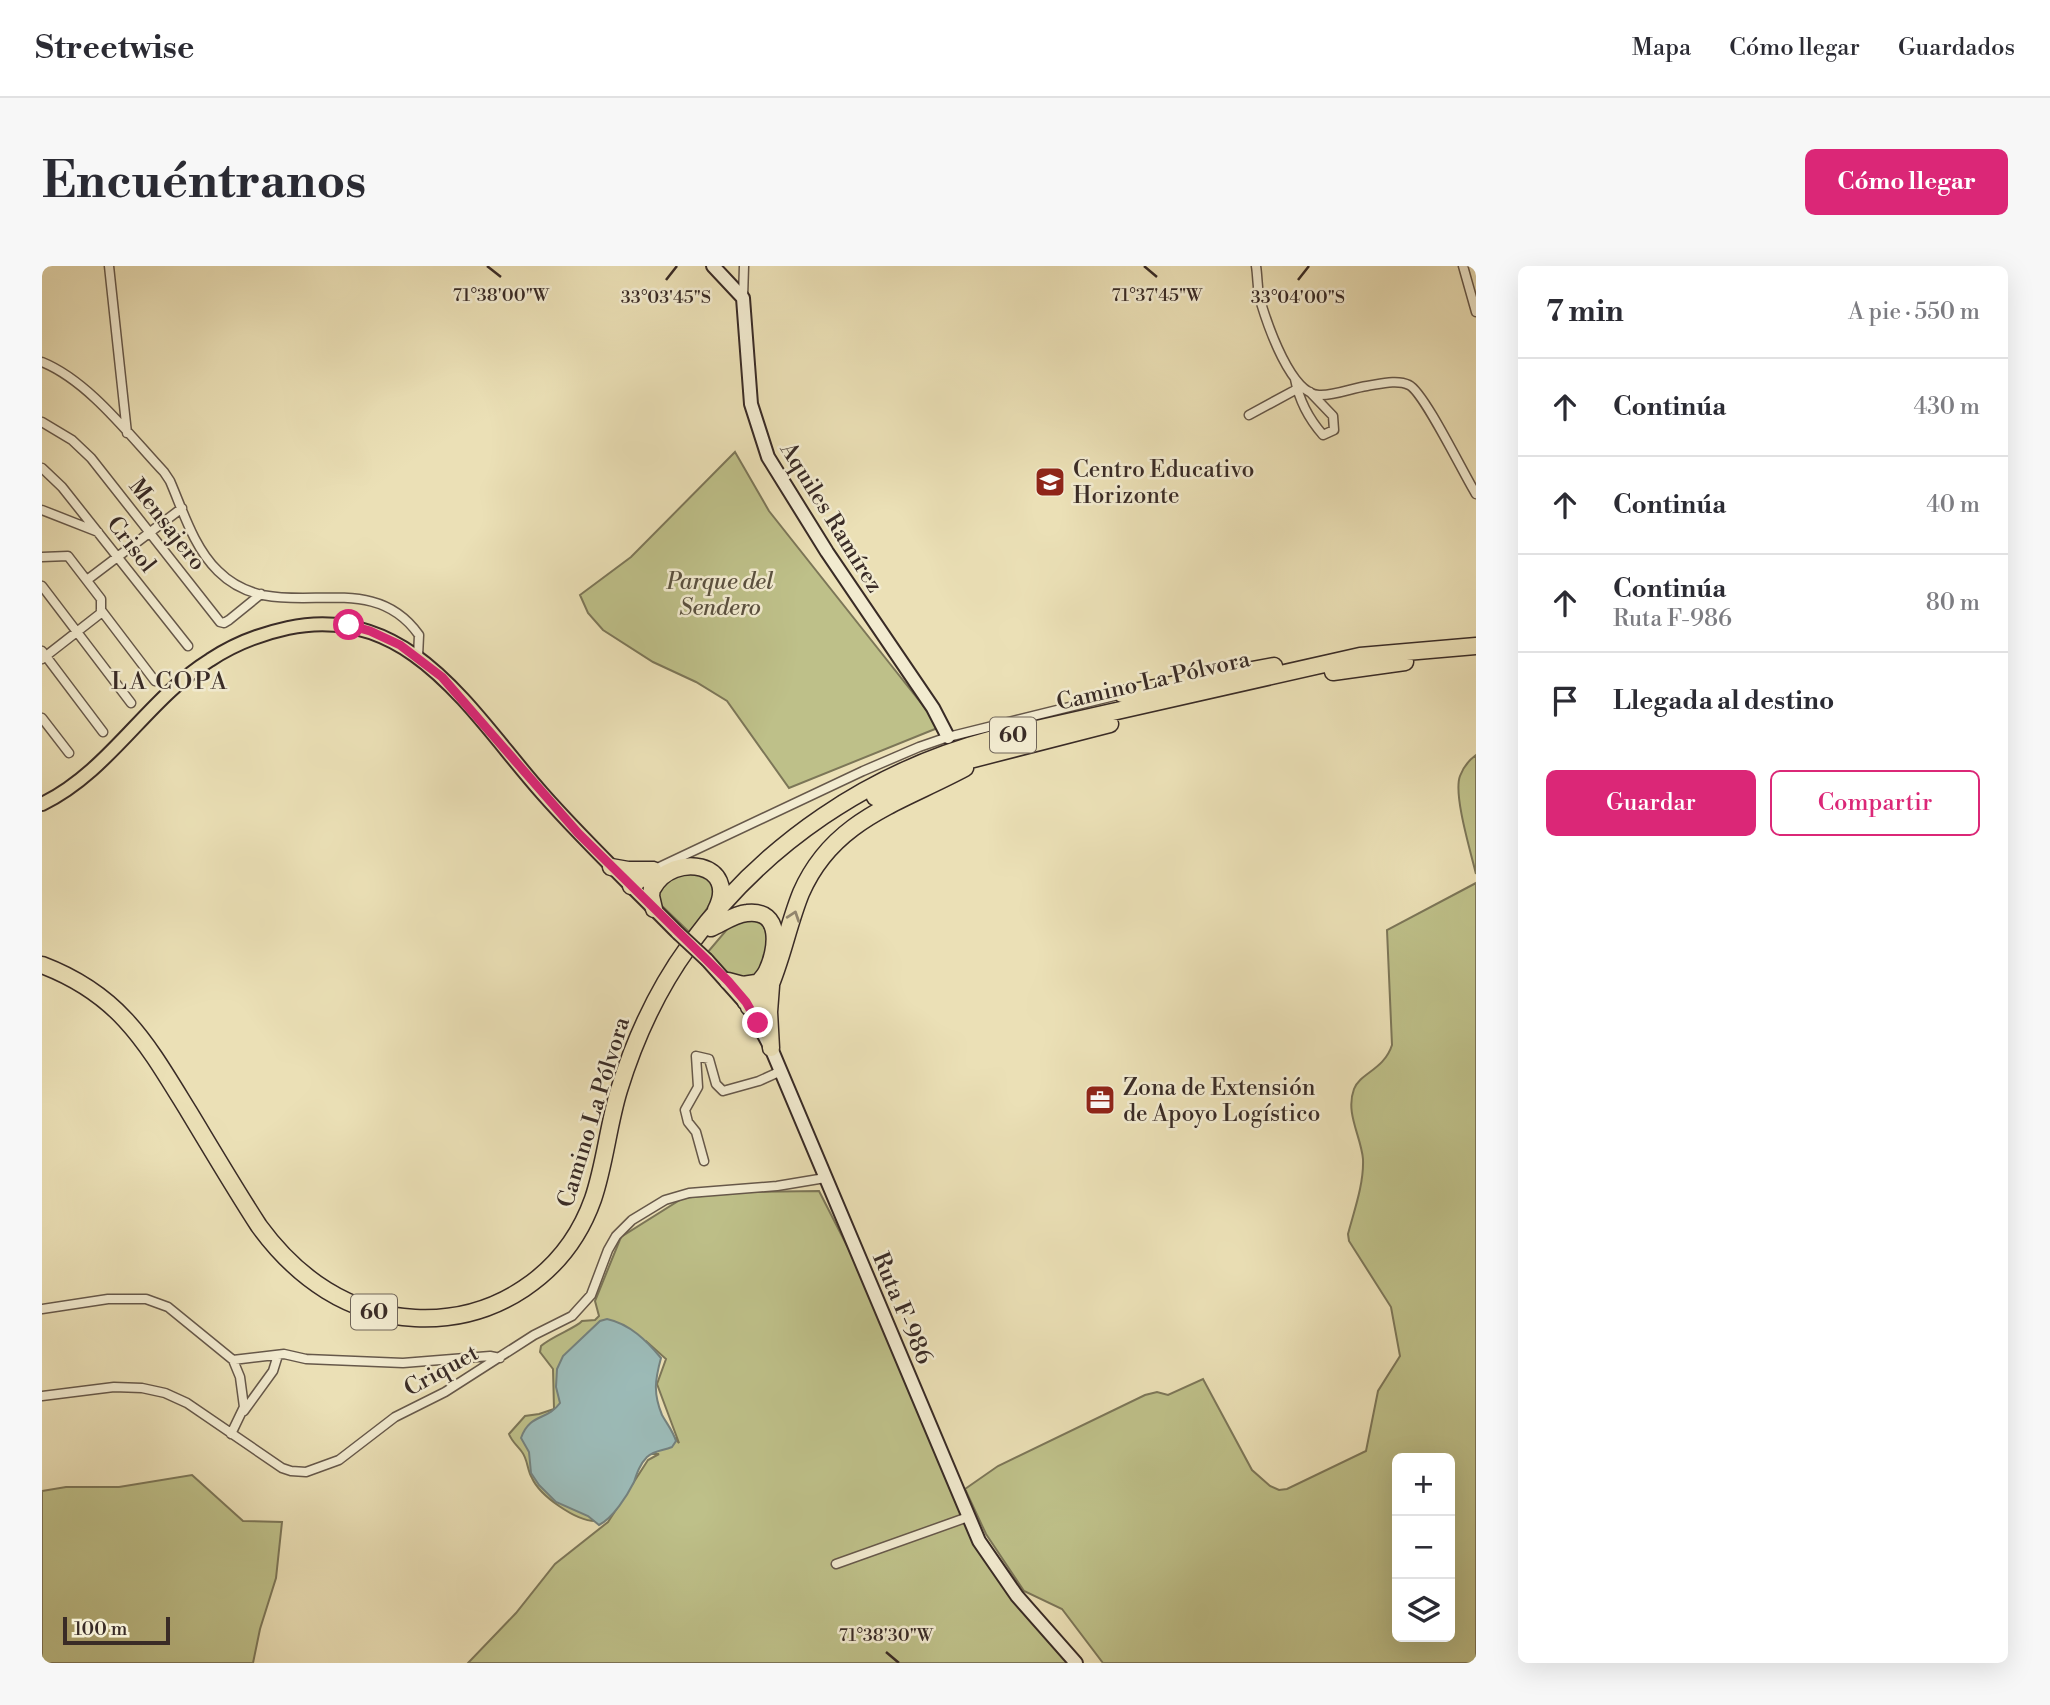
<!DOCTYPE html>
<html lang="es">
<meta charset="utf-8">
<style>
body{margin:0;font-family:"Libre Bodoni",serif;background:#f7f7f7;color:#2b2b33}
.controls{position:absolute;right:21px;bottom:21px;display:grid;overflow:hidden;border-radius:10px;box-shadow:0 7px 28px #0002}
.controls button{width:63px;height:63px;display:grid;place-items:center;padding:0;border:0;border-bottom:2px solid #e1e1e2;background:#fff;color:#2b2b33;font:35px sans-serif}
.scale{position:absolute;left:21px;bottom:18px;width:107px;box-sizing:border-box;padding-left:7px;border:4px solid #392b26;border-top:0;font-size:19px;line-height:24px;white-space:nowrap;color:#392b26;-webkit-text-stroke:5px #f2ebd0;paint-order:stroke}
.stop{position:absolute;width:21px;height:21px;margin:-16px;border:5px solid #db2777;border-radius:50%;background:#fff}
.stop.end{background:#db2777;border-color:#fff;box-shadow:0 2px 7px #0008}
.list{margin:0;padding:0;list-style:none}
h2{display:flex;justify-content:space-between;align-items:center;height:91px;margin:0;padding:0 28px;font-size:30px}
h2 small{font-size:23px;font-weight:400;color:#7c7c81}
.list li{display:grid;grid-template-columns:46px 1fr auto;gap:21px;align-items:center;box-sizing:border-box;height:98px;padding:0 28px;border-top:2px solid #e1e1e2}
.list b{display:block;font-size:26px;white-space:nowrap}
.list p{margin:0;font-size:23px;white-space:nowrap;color:#7c7c81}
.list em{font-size:23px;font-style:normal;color:#7c7c81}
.actions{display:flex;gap:14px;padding:21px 28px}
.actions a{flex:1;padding:16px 0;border:2px solid #db2777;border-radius:10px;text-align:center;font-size:24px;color:#db2777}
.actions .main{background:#db2777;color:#fff}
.icon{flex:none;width:38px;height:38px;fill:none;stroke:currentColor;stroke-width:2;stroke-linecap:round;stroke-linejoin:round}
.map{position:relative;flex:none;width:1434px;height:1397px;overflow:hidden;border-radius:10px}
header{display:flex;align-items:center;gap:42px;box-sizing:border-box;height:98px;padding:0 35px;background:#fff;border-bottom:2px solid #e1e1e2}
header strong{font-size:33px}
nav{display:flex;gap:38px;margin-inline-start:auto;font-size:24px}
.intro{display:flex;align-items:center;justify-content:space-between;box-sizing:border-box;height:168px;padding:0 42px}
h1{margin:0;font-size:49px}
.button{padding:18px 32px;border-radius:10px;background:#db2777;color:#fff;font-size:24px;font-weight:700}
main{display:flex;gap:42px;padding:0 42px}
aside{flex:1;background:#fff;border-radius:10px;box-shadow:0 7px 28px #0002}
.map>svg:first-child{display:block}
</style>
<header>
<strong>Streetwise</strong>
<nav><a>Mapa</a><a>Cómo llegar</a><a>Guardados</a></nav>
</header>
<div class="intro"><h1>Encuéntranos</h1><a class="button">Cómo llegar</a></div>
<main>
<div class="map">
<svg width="1434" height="1397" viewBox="0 0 1434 1397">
<rect width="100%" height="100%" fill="#ebe0b6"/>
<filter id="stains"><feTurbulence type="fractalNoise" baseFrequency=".00286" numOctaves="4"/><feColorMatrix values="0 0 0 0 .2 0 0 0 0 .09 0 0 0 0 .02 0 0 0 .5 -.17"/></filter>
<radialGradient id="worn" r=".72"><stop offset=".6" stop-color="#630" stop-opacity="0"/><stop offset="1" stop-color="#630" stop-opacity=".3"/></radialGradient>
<path fill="#bec089" stroke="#7c7658" stroke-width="2" fill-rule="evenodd" d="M693,186L727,245L898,461L747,522L685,435L654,416L611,396L561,364L546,347L538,329L589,291Z
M1434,489V608C1429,587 1411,528 1418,510C1421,502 1427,494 1434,489Z
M646,606C651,608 659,608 664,611C686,625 656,654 647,666L619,639L616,627L623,615Z
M1434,617V1397H1061L1020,1343L982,1325L944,1268L923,1223L956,1200L1103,1129L1115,1126L1126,1129L1161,1113L1210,1204L1228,1220L1237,1224L1245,1223L1324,1185L1336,1125L1358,1090L1349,1041L1307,975L1306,968C1312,945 1322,918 1321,893C1319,870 1303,847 1312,823C1318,807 1342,804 1350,779L1345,664ZM1355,1192H1408V1371H1355Z
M705,654H716L727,664L722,699L713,711L691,714L665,687L687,661Z
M777,925L825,1019L925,1261L1026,1397H426L474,1347L513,1298L566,1256L606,1194L617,1188H606L553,1255C534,1255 498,1230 490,1212C485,1204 486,1194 480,1186C475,1179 470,1176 467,1168L483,1150L497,1148L512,1143L511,1103L498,1086L499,1080C510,1070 534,1062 540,1055L553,1054L557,1050L553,1035L579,971L641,932L697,926ZM605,1076L624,1093L615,1118L637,1177C613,1151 607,1111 605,1076Z
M150,1209L201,1255L240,1256L234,1312L218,1363L211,1397H0V1225L24,1221H77Z"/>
<path fill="#9cbbb8" stroke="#74817e" stroke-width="2" d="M565,1053C588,1058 605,1075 619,1092C613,1114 611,1127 620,1149C625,1158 631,1165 634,1175L630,1181C621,1185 613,1184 605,1191C598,1198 595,1207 592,1216C585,1230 571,1252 557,1259L546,1250L514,1236L497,1219L489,1207L487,1186L479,1172C488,1147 505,1155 518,1137L514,1121L515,1103L521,1090L558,1055Z"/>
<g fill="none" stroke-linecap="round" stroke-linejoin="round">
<g stroke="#66584a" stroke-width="11">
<path id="street" d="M67,0L85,167
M1214,0C1216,12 1215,26 1219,37C1226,60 1249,128 1277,129C1292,130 1310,122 1325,120C1338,118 1355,113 1367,119C1382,126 1422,209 1434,228
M1421,0L1434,46
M701,32L702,0
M0,96C47,115 88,170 122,206L128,215C141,245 152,282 176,305C236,365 325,295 377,369L376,391
M1253,113C1257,134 1267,153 1281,169L1292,164L1291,150L1268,126
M1207,149L1255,123
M0,156L30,174L49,192L178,356L182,357L187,354L219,328
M0,202L20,221L146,380
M0,244L56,266
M0,291L26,290L59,333V344
M45,314L140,242
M0,320L89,437
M59,344L113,415
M0,385L61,466
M0,393L59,347V344
M0,452L27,487
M611,604L821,505L877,481L906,471L1080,428
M662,895L654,866L646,856L643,844L656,821L654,790L667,793L674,818L681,825L717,815L739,805
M0,1043L66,1033H104L126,1041L191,1094L198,1111L202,1141L189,1168
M191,1094L242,1088L264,1093L361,1097L448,1090L458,1092
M0,1130L72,1121L100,1122L123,1127L145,1137L240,1202L249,1205L264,1206L297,1194L353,1151L403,1126L492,1069L530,1050L549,1029L566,984L574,970L590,954L623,934L647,927L735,920L783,912
M202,1145L231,1105L236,1089
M794,1298L926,1251"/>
</g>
<g stroke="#392b26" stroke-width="16">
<path id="secondary" d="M671,0L701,32L709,138L726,191L785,286L891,442L906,471
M707,741L729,782L937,1275L975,1330L1034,1397"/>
</g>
<g stroke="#392b26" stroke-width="16">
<path id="primary" d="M0,538C68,505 105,433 168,394C192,378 218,368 246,362C368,336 430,448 500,527C543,576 591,621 636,667
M665,694L707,741"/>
</g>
<g stroke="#392b26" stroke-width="19">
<path id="highway" d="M1291,406L1363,396
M1080,428L1232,400
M833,531L912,498L1068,458
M569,601L586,604H611
M611,613L609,630L612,643
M589,620L611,604
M611,622C631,585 698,597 674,644
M669,662C680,657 693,648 705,647C741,643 735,684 725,705C719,717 707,722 704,736
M0,699C79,729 105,778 147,846C170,884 193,923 217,960C255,1012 307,1049 373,1052C453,1056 524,1009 551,933C563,898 566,860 577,824C593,772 615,724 647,680C721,578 829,505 951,473L1318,390L1434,380
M686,715L701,719L714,717
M729,720L727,746L729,782
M707,741L719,734L726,725C740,694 746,659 759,627C791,553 858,537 923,502"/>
</g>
<use href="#street" stroke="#f2ebd0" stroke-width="8"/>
<use href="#secondary" stroke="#f2ebd0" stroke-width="12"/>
<use href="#primary" stroke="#ebe0b6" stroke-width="12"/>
<use href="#highway" stroke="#ebe0b6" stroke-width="16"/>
<g stroke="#392b26" stroke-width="16" stroke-linecap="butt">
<path id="primary-bridge" d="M636,667L665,694"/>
</g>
<use href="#primary-bridge" stroke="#ebe0b6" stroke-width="12"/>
</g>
<defs><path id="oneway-chevron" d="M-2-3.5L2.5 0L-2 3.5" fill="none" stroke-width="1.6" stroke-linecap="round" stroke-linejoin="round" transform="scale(1.75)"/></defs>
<use stroke="#92866e" href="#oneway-chevron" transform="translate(752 650) rotate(-71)"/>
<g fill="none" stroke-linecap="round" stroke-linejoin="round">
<path stroke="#db2777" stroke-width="9" d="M307,359L328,365L358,379L400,411L536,567L686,715L704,736L716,757"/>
</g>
<path fill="none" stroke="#392b26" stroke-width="2.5" d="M445,0L459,11M1102,0L1115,11M624,14L635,0M1256,14L1267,0M844,1386L857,1397"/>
<defs>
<g id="university-square" transform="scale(1.575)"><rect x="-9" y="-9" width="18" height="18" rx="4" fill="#8f2418" stroke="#f2ebd0"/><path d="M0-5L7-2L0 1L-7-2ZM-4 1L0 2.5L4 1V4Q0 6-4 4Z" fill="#fff"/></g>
<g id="office-square" transform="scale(1.575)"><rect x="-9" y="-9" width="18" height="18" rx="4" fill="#8f2418" stroke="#f2ebd0"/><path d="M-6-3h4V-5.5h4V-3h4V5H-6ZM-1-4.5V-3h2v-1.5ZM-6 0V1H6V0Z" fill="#fff"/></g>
</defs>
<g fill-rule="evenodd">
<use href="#university-square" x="1008" y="216"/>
<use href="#office-square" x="1058" y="834"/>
</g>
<g text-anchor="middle" stroke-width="5" stroke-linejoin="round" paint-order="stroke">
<g fill="#f2ebd0" stroke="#706559" stroke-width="2">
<rect x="948" y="451.5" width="46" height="35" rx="5"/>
<rect x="309" y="1028.5" width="46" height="35" rx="5"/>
</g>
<g font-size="21" font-weight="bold" fill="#392b26">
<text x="971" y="476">60</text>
<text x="332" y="1053">60</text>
</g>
<g font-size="23" fill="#392b26" stroke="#f2ebd0" text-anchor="start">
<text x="1031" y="211">Centro Educativo<tspan x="1031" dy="26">Horizonte</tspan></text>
<text x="1081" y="829">Zona de Extensión<tspan x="1081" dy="26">de Apoyo Logístico</tspan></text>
</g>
<g font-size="23" fill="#392b26" stroke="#f2ebd0">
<text transform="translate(790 251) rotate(58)" y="8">Aquiles Ramírez</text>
<text transform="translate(126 258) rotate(52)" y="8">Mensajero</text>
<text transform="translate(90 278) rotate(52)" y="8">Crisol</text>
<text transform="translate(1111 414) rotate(-13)" y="8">Camino La Pólvora</text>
<text transform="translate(551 846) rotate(-73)" y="8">Camino La Pólvora</text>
<text transform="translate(861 1042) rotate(67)" y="8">Ruta F-986</text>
<text transform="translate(399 1104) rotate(-29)" y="8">Criquet</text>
</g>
<g font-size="23" font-style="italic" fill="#5a503f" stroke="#f2ebd0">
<text x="678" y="323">Parque del<tspan x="678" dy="26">Sendero</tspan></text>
</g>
<g font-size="24" letter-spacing="2" fill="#392b26" stroke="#f2ebd0">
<text x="128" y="423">LA COPA</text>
</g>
</g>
<g font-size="18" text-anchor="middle" fill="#392b26" stroke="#f2ebd0" stroke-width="5" stroke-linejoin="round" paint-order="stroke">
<text x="459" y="35">71°38'00"W</text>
<text x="1115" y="35">71°37'45"W</text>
<text x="624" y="37">33°03'45"S</text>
<text x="1256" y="37">33°04'00"S</text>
<text x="844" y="1375">71°38'30"W</text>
</g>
<rect width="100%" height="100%" filter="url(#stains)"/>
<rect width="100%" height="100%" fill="url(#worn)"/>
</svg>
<div class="controls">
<button>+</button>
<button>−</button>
<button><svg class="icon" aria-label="layers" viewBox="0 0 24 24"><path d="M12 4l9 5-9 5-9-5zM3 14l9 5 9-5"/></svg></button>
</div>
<div class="scale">100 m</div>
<div class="stop" style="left:307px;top:359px"></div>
<div class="stop end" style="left:716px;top:757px"></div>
</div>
<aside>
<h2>7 min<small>A pie · 550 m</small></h2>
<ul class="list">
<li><svg class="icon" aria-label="ahead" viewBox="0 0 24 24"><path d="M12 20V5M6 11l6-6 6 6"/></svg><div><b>Continúa</b></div><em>430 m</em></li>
<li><svg class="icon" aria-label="ahead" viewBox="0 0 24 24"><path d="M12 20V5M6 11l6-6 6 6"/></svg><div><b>Continúa</b></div><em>40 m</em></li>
<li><svg class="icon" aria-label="ahead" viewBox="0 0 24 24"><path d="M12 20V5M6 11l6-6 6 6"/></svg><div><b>Continúa</b><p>Ruta F-986</p></div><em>80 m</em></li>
<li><svg class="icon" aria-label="arrive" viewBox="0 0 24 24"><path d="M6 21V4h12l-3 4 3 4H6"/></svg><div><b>Llegada al destino</b></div></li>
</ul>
<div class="actions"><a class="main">Guardar</a><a>Compartir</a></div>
</aside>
</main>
